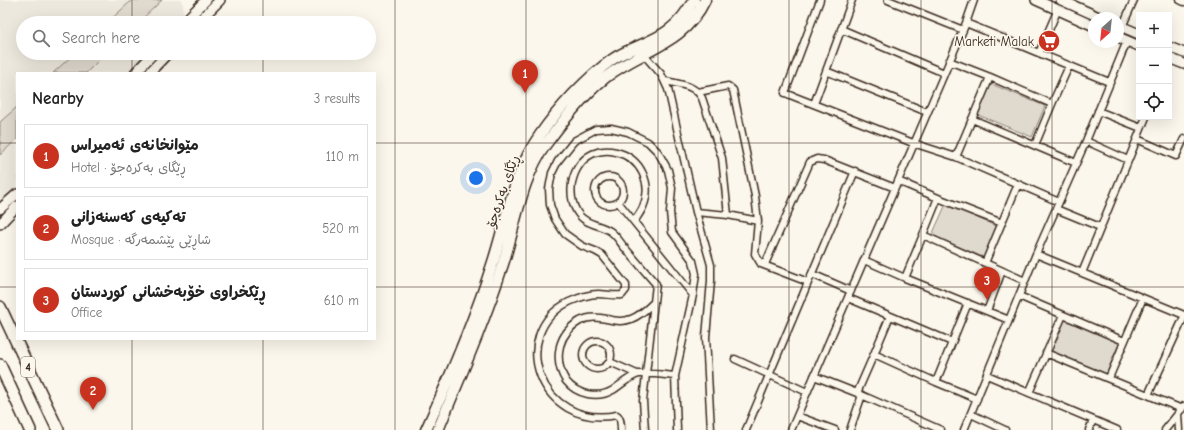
<!DOCTYPE html>
<meta charset="utf-8">
<style>
body{margin:0;font-family:"Comic Neue","Playpen Sans Arabic",sans-serif;background:#f2f2f2;color:#222}
.controls{position:absolute;right:12px;top:12px;display:grid;overflow:hidden;border-radius:0px;box-shadow:0 4px 16px #0002}
.controls button{width:36px;height:36px;display:grid;place-items:center;padding:0;border:0;border-bottom:1px solid #e0e0e0;background:#fff;color:#222;font:20px sans-serif}
.compass{position:absolute;left:1088px;top:12px;width:36px;height:36px;border-radius:50%;background:#fff;box-shadow:0 4px 16px #0002;rotate:207deg}
.you{position:absolute;left:476px;top:178px;width:14px;height:14px;margin:-10px;border:3px solid #fff;border-radius:50%;background:#1a73e8;box-shadow:0 0 0 6px #1a73e833}
.badge{display:grid;place-items:center;width:26px;height:26px;border-radius:50%;background:#c8321e;color:#fff;font-size:13px;font-weight:700}
.pin{position:absolute;translate:-50% -33px;filter:drop-shadow(0 1px 2px #0008)}
.pin::after{content:'';position:absolute;top:21px;width:14px;height:12px;background:inherit;clip-path:polygon(0 0,100% 0,50% 100%)}
.list{margin:0;padding:0;list-style:none}
h2{display:flex;justify-content:space-between;align-items:center;height:52px;margin:0;padding:0 16px;font-size:17px}
h2 small{font-size:13px;font-weight:400;color:#767676}
.list li{display:grid;grid-template-columns:26px 1fr auto;gap:12px;align-items:center;box-sizing:border-box;height:64px;margin:0 8px 8px;padding:0 8px;border:1px solid #e0e0e0;border-radius:0px}
.list b{display:block;font-size:15px;white-space:nowrap}
.list p{margin:0;font-size:13px;white-space:nowrap;color:#767676}
.list em{font-size:13px;font-style:normal;color:#767676}
.icon{flex:none;width:22px;height:22px;fill:none;stroke:currentColor;stroke-width:2;stroke-linecap:round;stroke-linejoin:round}
.map{position:relative;flex:none;width:1184px;height:430px;overflow:hidden}
.search{position:absolute;background:#fff;box-shadow:0 4px 16px #0002;left:16px;top:16px;width:360px;height:44px;display:flex;align-items:center;gap:10px;box-sizing:border-box;padding:0 14px;border-radius:22px;color:#767676;font-size:15px}
.panel{position:absolute;background:#fff;box-shadow:0 4px 16px #0002;left:16px;top:72px;width:360px;height:268px;border-radius:0px}
.map>svg:first-child{display:block}
</style>
<div class="map">
<svg width="1184" height="430" viewBox="0 0 1184 430">
<rect width="100%" height="100%" fill="#fbf7ec"/>
<filter id="ink" filterUnits="userSpaceOnUse"><feTurbulence type="fractalNoise" baseFrequency=".025" numOctaves="2"/><feDisplacementMap in="SourceGraphic" scale="8" xChannelSelector="R" yChannelSelector="G"/><feConvolveMatrix kernelMatrix="1 2 1 2 8 2 1 2 1" color-interpolation-filters="sRGB"/></filter>
<g filter="url(#ink)">
<path fill="#ede8dd" d="M0,0H181L183,5V23H23V53H154L134,73H17V193L0,209Z"/>
<path fill="#dfd9ce" stroke="#8d8276" d="M132,0H162L138,23H107Z
M75,53H106L86,73H53Z
M991,84L1045,106L1032,137L978,115Z
M17,107V139L0,155V122Z
M946,204L998,227L985,258L932,235Z
M1064,319L1119,343L1106,375L1051,351Z"/>
<g fill="none" stroke-linecap="round" stroke-linejoin="round">
<g stroke="#3b2a1e" stroke-width="9">
<path id="minor" d="M820,0L785,93L913,143L956,157
M888,0L963,30
M1180,0L1184,2
M966,23L1109,82
M1122,27L1134,0
M841,29L944,73
M1039,53L1058,9
M644,55L661,74L668,89L696,212L711,265V281L706,337L711,430
M949,61L990,77L956,157L1059,202
M826,71L927,112
M990,77L1052,104L1069,66
M665,81C679,84 695,85 702,98L722,158L728,215
M698,92L728,86L733,90L755,196L758,221
M814,104L852,0
M1098,111L1141,128
M972,119L1076,163
M1137,139L1176,156L1184,139
M1086,141L1128,160
M1035,145L1052,104
M595 191a14 14 0 1 1 28 0a14 14 0 1 1-28 0Z
M898,181L938,198
M618,202L693,295
M1056,209L1100,227
M696,212L728,215L758,221L755,254L761,264L766,262L810,162L817,159L824,160L895,188
M634,222C637,217 641,212 643,207C653,184 641,158 616,152C581,143 561,184 577,212C585,225 599,224 610,231C616,235 620,242 624,247C635,259 645,272 656,284L643,401L645,430
M923,235L938,198L1002,223
M1036,254L1184,315
M864,260L905,278L923,235L1025,281
M985,263L1018,184
M761,264L808,282
M1082,273L1146,117
M812,274L851,291
M905,278L1009,320
M1019,296L1124,341
M848,298L952,342
M653,303C647,309 639,316 631,319C614,326 599,311 580,321C571,326 563,335 560,346C557,359 559,370 566,381C577,395 598,399 613,390C619,386 632,375 639,374C651,373 664,375 675,376
M987,311L1002,271
M583 355a14 14 0 1 1 28 0a14 14 0 1 1-28 0Z
M1046,353L1182,409
M874,354L890,316
M735,359L807,392
M610,362L637,374
M987,375L1117,430
M814,376L857,393L874,354L936,382L977,399
M1109,378L1143,298
M936,382L968,303
M857,393L941,430
M1029,393L1063,315
M1148,395L1184,317
M971,414L1005,430
M1178,414L1179,430
M797,416L835,430
M621,430C621,425 621,418 617,415C539,430 507,333 569,302C578,298 588,294 598,294C606,294 614,296 622,295L626,290V285L602,255L595,251L582,246L565,234L555,219L550,205L549,189L552,173L558,161L574,141L596,129L611,128L628,132L648,142L658,152L668,170L672,188L670,212L672,232L693,261L696,274L693,295L675,376L677,430
M746,430L855,171
M791,430L966,23L974,0
M850,430L862,395
M964,430L1036,254L1086,141L1127,41
M1089,430L1093,420
M1165,430L1184,406"/>
</g>
<g stroke="#3b2a1e" stroke-width="12">
<path id="secondary" d="M1036,0L1094,26
M1061,0L1101,18
M183,23L206,0
M197,23L220,0
M1118,25L1139,34
M1118,37L1139,46
M1169,47L1184,53
M1169,58L1184,64
M135,73L154,53
M149,73L168,53
M0,209L17,194
M0,224L17,206"/>
</g>
<g stroke="#3b2a1e" stroke-width="13">
<path id="primary" d="M426,430C451,375 475,319 493,262C507,219 513,173 540,135C558,109 587,77 613,59C631,47 652,43 669,30C680,22 687,11 694,0
M438,430C461,375 485,320 503,264C516,224 521,178 546,144C562,122 585,93 606,77C642,49 684,45 705,0"/>
</g>
<g stroke="#3b2a1e" stroke-width="14">
<path id="trunk" d="M0,307L58,430
M0,365L30,430"/>
</g>
<use href="#minor" stroke="#fbf7ec" stroke-width="6"/>
<use href="#secondary" stroke="#fbf7ec" stroke-width="9"/>
<use href="#primary" stroke="#fbf7ec" stroke-width="10"/>
<use href="#trunk" stroke="#fbf7ec" stroke-width="11"/>
</g>
</g>
<path fill="none" stroke="#3b2a1e" stroke-width="1" stroke-opacity="0.55" d="M132,0V23M263,0V23M395,0V430M526,0V430M658,0V430M789,0V430M921,0V430M1052,0V430M132,53V73M263,53V73M0,143H17M375,143H1184M0,287H17M375,287H1184M132,339V430M263,339V430"/>
<defs>
<g id="supermarket-disc" transform="scale(1.15)"><circle r="9.5" fill="#c8321e" stroke="#fbf7ec"/><path d="M-6-5.5h2.5l.6 2H6L4.5 2H-2.5L-4.4-4H-6ZM-1.5 3.2a1.3 1.3 0 1 0 .1 0ZM3 3.2a1.3 1.3 0 1 0 .1 0Z" fill="#fff"/></g>
</defs>
<g fill-rule="evenodd">
<use href="#supermarket-disc" x="1049" y="41"/>
</g>
<g text-anchor="middle" stroke-width="3.5" stroke-linejoin="round" paint-order="stroke">
<rect fill="#fbf7ec" stroke="#75685c" stroke-width="1" x="21" y="357" width="14" height="20" rx="3"/>
<g font-size="12" font-weight="bold" fill="#3b2a1e">
<text x="28" y="371">4</text>
</g>
<g font-size="13" fill="#3b2a1e" stroke="#fbf7ec" text-anchor="end">
<text x="1034" y="46">Marketi Malak</text>
</g>
<g font-size="13" fill="#3b2a1e" stroke="#fbf7ec">
<text transform="translate(502 191) rotate(-71)" y="5">ڕێگای بەکرەجۆ</text>
</g>
</g>
</svg>
<div class="controls">
<button>+</button>
<button>−</button>
<button><svg class="icon" aria-label="locate" viewBox="0 0 24 24"><circle cx="12" cy="12" r="6"/><path d="M12 2v4M12 18v4M2 12h4M18 12h4"/></svg></button>
</div>
<svg class="compass" viewBox="-18 -18 36 36"><path d="M0-13l5 13h-10z" fill="#e53935"/><path d="M0 13l5-13h-10z" fill="#767676"/></svg>
<div class="you"></div>
<div class="pin badge" style="left:525px;top:93px">1</div>
<div class="pin badge" style="left:93px;top:410px">2</div>
<div class="pin badge" style="left:987px;top:300px">3</div>
<div class="search"><svg class="icon" aria-label="search" viewBox="0 0 24 24"><circle cx="10" cy="10" r="6"/><path d="M15 15l6 6"/></svg>Search here</div>
<section class="panel">
<h2>Nearby<small>3 results</small></h2>
<ul class="list">
<li><span class="badge">1</span><div><b>مێوانخانەی ئەمیراس</b><p>Hotel · ڕێگای بەکرەجۆ</p></div><em>110 m</em></li>
<li><span class="badge">2</span><div><b>تەکیەی کەسنەزانی</b><p>Mosque · شاڕێی پێشمەرگە</p></div><em>520 m</em></li>
<li><span class="badge">3</span><div><b>ڕێکخراوی خۆبەخشانی کوردستان</b><p>Office</p></div><em>610 m</em></li>
</ul>
</section>
</div>
